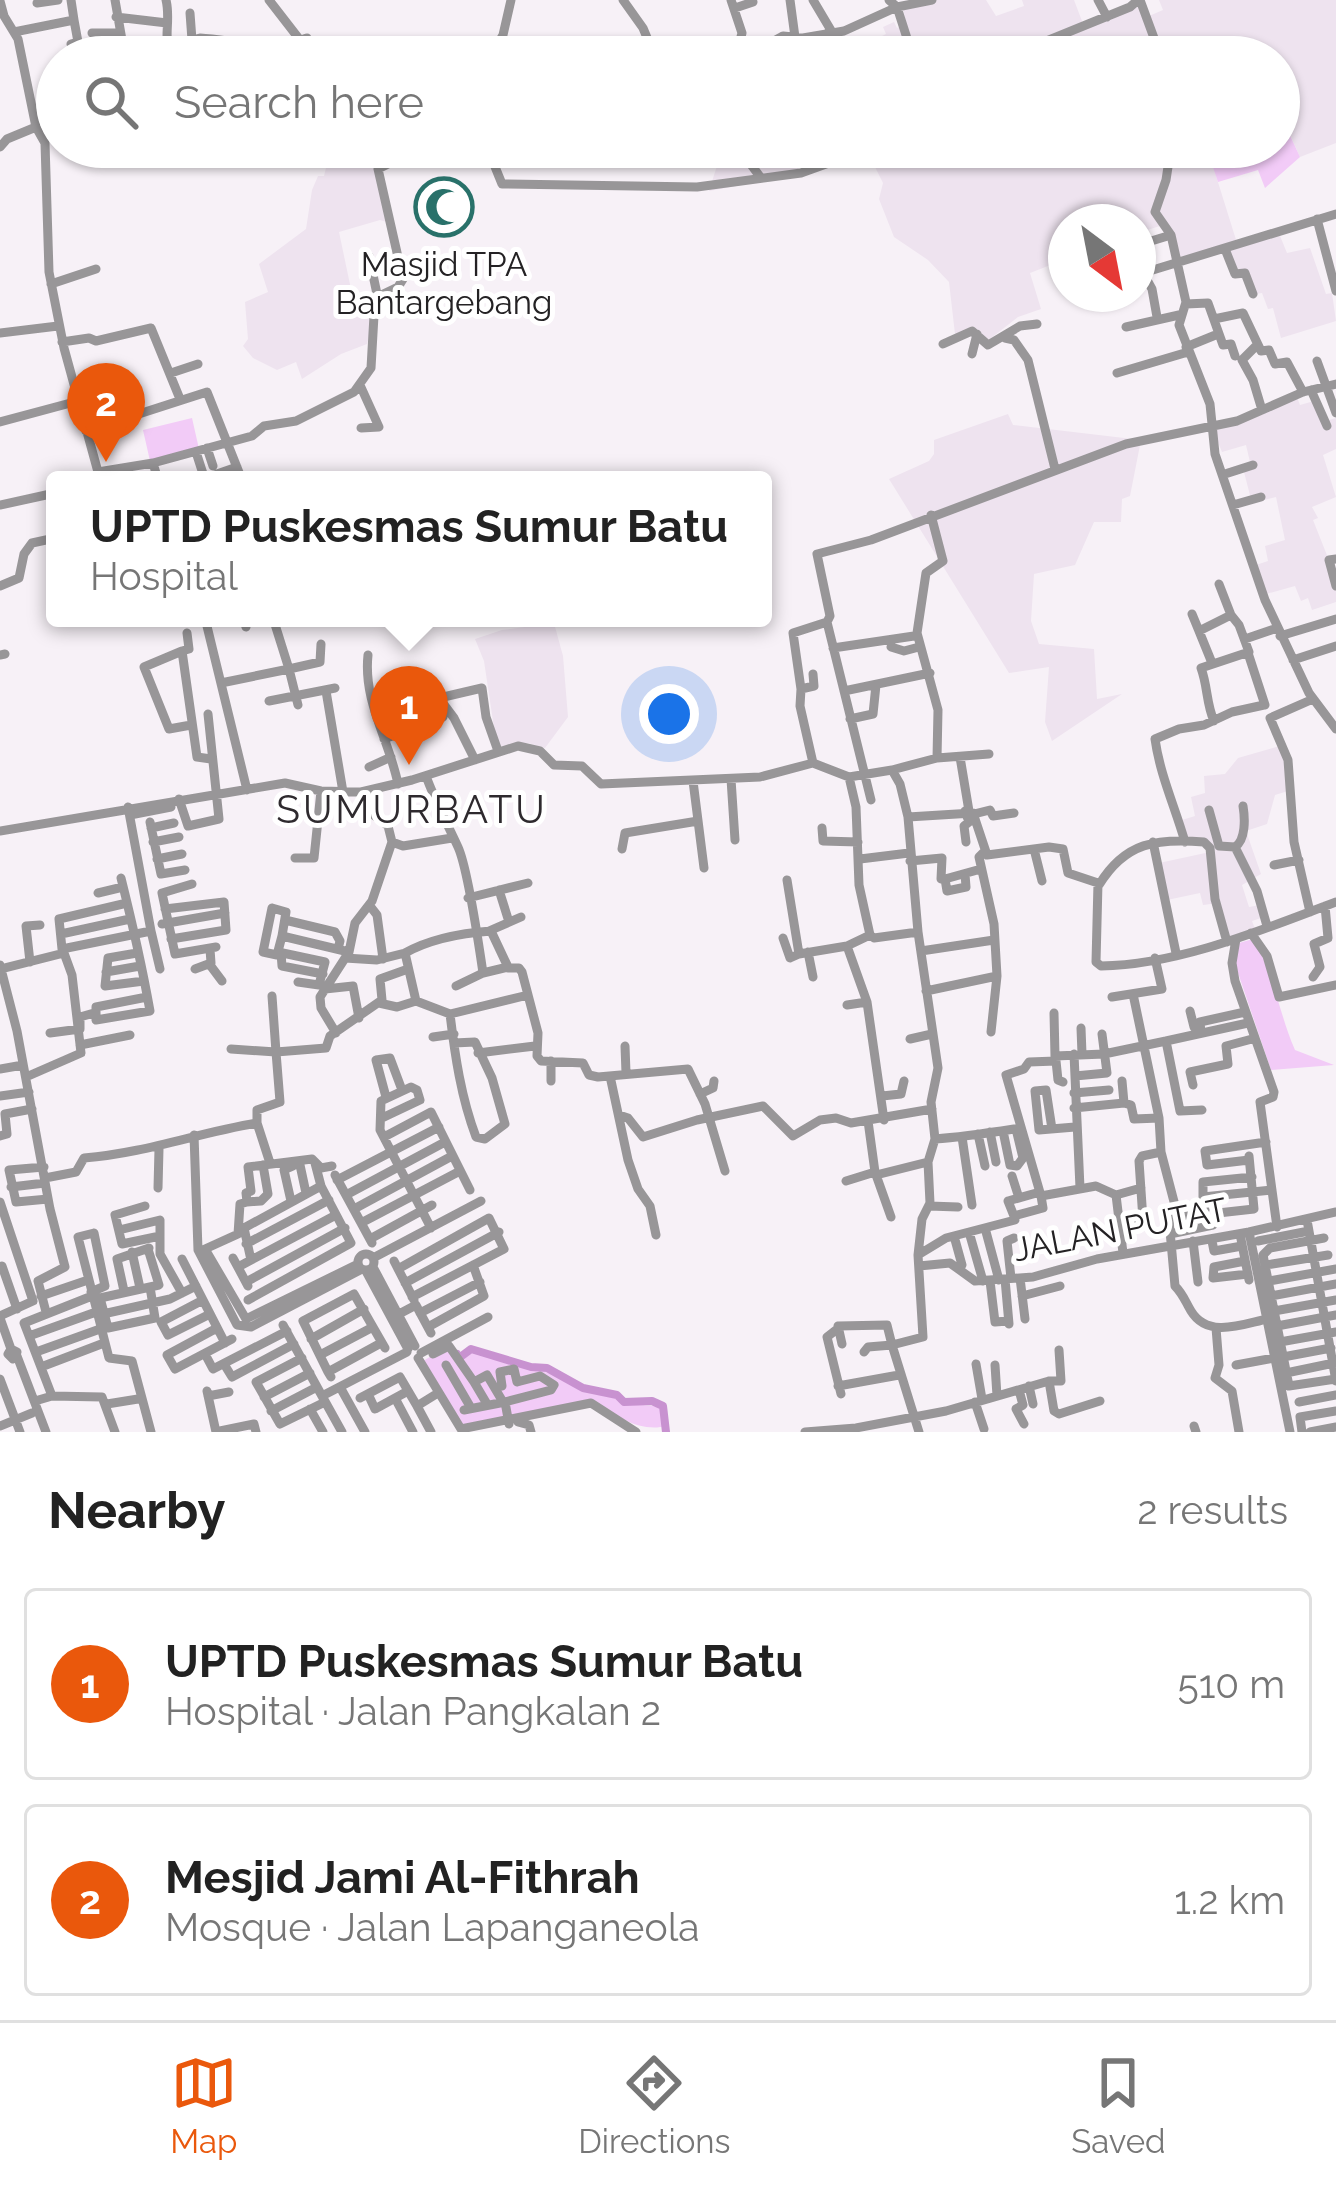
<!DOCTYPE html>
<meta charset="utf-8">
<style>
body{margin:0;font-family:Raleway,sans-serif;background:#f2f2f2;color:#222}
.compass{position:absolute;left:1048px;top:204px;width:108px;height:108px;border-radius:50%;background:#fff;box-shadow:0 3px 9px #0004;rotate:148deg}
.you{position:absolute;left:669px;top:714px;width:42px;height:42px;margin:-30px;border:9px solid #fff;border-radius:50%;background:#1a73e8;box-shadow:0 0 0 18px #1a73e833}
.badge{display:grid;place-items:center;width:78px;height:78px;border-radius:50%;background:#ea580c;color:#fff;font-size:39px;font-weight:700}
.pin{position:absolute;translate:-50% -99px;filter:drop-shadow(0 3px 6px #0008)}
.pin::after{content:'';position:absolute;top:63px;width:42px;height:36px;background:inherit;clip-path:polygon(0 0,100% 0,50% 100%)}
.popup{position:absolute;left:46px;top:471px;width:726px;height:156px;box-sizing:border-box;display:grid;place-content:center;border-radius:12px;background:#fff;filter:drop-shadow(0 3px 9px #0005);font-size:39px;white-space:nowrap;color:#767676}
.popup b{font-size:45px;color:#222}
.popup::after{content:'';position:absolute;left:50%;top:100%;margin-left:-24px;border:24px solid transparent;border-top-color:#fff}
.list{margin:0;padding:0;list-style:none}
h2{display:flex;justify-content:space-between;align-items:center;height:156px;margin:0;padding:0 48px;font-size:51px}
h2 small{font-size:39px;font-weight:400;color:#767676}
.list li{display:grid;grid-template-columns:78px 1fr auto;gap:36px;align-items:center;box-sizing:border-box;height:192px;margin:0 24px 24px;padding:0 24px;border:3px solid #e0e0e0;border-radius:12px}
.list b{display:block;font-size:45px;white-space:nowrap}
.list p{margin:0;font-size:39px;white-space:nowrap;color:#767676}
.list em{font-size:39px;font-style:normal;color:#767676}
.icon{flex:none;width:66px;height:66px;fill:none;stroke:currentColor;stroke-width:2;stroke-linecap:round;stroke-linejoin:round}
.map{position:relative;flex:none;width:1336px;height:1432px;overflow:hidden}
.search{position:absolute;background:#fff;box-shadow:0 3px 9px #0004;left:36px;right:36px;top:36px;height:132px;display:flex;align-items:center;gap:30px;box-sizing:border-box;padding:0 42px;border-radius:66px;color:#767676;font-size:45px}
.sheet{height:588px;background:#fff}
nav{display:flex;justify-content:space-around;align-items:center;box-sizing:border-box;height:168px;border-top:3px solid #e0e0e0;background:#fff;font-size:33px;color:#767676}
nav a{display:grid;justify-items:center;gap:6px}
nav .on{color:#ea580c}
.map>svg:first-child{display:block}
</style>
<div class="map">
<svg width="1336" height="1432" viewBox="0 0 1336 1432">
<rect width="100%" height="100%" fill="#f7f1f7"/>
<path fill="#eee3ef" d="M933,0H986L996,16L1024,6L1022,0H1074L1085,29L1141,0L1149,16L1163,10L1159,0H1336V143L1300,157L1284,121H1279V57H876L870,42L886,34L883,27L894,22L897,28L906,24L903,7Z
M331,147H386L388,161L374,168L390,223L380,220L339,232L352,294L361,315L372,312L373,323L367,344L341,354L302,379L296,362L277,370L253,358L243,346L248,339L245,302L268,292L259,264L306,229L312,190L318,176H324Z
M730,147H811L801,152L797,175L709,191L722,150Z
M874,147H1207L1237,243L1278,231L1287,253L1310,248L1326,294L1332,293L1336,321L1281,338L1273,308L1268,309L1262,293L1255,294L1246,270L1236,272L1227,247L1179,262L1166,224L1138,233V222H1066V259L1030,273L1041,309L1018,317L986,342L975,327L955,334L949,282L928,260L894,237L879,199L883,183L867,151Z
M1297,397L1300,405L1314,401L1322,422L1336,418V449L1323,455L1336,497L1312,507L1318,518L1313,520L1336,578V602L1312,610L1308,598L1301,601L1295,586L1266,594L1256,565L1268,561L1265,546L1285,540L1276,497L1252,503L1244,472L1229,477L1226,469L1250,462L1246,445L1222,452L1213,430Z
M1008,414L1013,425L1141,440L1130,496L1122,499L1121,522H1094L1075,565L1034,574L1031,621L1039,644L1094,649L1097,699L1122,694L1052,741L1045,722L1049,667L1009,673L889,479L929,461L934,454V440Z
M554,623L563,656L568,717L545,748L528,743L497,748L484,661L475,639L502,630Z
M1280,746L1288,764V791L1275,795L1267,824L1246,831L1261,874L1242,885L1249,907L1260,905L1264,917L1252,921L1255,929L1229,940L1218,903L1203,905L1200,893L1167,900L1159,863L1210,852L1207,839L1186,842L1182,820L1195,816L1191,797L1205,793L1204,776L1225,774L1238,758Z"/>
<path fill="#f2cbf7" d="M1283,120L1300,157L1265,188L1258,170L1218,182L1206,147H1279V121Z
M192,418L199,449L150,461L143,430Z
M1253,939C1274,972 1279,1014 1295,1050L1334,1065L1271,1070L1235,964L1239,943Z
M450,1345L462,1359L473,1352C497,1362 519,1364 545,1372C561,1376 573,1386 588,1391C601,1396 613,1393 624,1403L662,1407L667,1426C640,1432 621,1419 597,1402L463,1428L423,1361Z"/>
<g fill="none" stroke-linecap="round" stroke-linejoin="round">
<path stroke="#c892d0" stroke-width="8" d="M457,1354L459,1358L471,1349L531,1367L547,1368L583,1388L617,1395L624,1402L652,1401L663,1406L666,1432"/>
<path stroke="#989698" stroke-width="9" d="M115,0L125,57
M166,0C171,20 163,36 170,57
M269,0L300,40
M623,0L643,28L655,57
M731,0L742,33L738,48
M790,0L795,37
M813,0L832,32
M889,0L897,7L913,57
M1098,0L1107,17
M1140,0L1161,57
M0,1L4,16L18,39L36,127L45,143L49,272L64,348L98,472L153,463L158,480
M37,3L58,0
M735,8L753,2
M190,13L192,40
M116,17L167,23
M14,32L74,20L71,0
M92,33H120
M825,34L830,52
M71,44L78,42L74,20
M178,57L192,40L200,38C235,40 272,52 307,38
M490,57L503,35L511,0
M710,57L725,48L756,51L783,36L803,38L844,31L897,7L932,0
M1007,57L1130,7L1138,0
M0,147L7,139L36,127
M143,147L144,153
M487,147L502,184L697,187L801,173L826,164L841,147
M738,147L761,178
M1171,147L1166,180L1155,212L1171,235L1186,302L1179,325L1210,404L1215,454L1265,600L1309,693L1336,729
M1317,219L1336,291
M1138,245L1171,235
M1225,249L1235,274L1245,273L1253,294
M369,256L377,294
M1138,264L1152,289L1157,317
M1143,273L1336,214
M51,284L96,269
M1186,304L1208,303L1223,345L1231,344L1235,356
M1214,319L1243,313L1261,351L1269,350L1275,364L1287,362L1303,392
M1126,327L1179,315
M0,333L58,326
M1005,338L1014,340L1028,360L1055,469
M62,342L89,338L96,341L151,328L180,399
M943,344L972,331L988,345L1020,326L1037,324
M1257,345L1242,360L1253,380L1262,410
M1186,347L1218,334
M972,354L977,334
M1317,361L1336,413
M171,373L198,364
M1117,373L1188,352
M360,385L379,427L361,428
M1311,390L1327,426
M0,422L78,401
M86,431L207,392L242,480
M207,448L213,466
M196,452L205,480
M153,463L252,436L264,426L296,421L354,392L371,368L375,298L398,287L403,279L378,169L390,163L387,147
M217,474L237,467
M1225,474L1253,465
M97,480H99
M0,505L55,493
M1233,505L1261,497
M931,515L943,561L926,573L917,633L938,710L937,758
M1336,559L1329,560L1336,586
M0,586L19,578L24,554L32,543L55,538
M1192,614L1199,631L1231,615L1219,584
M205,618L247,790
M243,618L246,627
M273,618L289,669L320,662L321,644
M827,622L871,800
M1199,631L1212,663
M187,633L189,649L182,651L197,757L211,759
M1280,636L1336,619
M1245,639L1277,628
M891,647L904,651L919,647
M833,648L914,636
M182,651L144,667L169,729L191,725
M1248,653L1265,705
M0,655L5,654
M368,655C363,702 389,739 398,784
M1293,660L1336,646
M813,674L814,686L801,689L800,706L813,763
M221,683L289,669L298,705
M801,689L793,633L827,622L830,616L817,554L871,540L1126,444L1237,421L1303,392L1336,384
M326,691L343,792
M844,691L930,673
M439,698L454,718L475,760
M269,701L335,688
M422,702L482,688L486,717L498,751
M850,719L873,714L876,685
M1214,721C1206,703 1208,687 1201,668L1249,652L1239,625L1231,615
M384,739L443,717
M960,757L969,811
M369,767L391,757
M892,770L937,758L989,754
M426,776C435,801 447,823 458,847C468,869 479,946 483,973L508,967L491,931C463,933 430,939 405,953L416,1001L450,1014L528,995
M849,777L856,807L859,885L870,935
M731,779L735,840
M693,781L704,868
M179,799L188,826L219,819L208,714
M1209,810L1219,846L1235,847L1257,891L1267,926
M965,811L969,822L964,826L966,842
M974,814L990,810L993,816L1014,813
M130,815L171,807
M908,817L918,932L938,1068L931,1102L935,1139L928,1162L930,1203L922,1219L918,1255L923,1337L892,1345L919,1432
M150,822L161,874L185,870
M151,828L174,823
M822,828L823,841L858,842
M0,831L285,783L321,791L361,792L412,780L518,746L540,751L554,765L582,766L601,784L760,777L813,763L849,777L892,770L900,784L908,817L973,813L987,855L1049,847L1063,849L1068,873L1098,883L1096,962L1101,966C1179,965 1264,929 1336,902
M153,842L179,837
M392,842L403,846L452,838
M1153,842L1176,953
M1185,842C1175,807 1160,775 1155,739L1179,729L1204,725L1232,712L1264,705
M1235,847C1246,840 1245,818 1243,806
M622,849L625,833L698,821
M1034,849L1042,881
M984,852L979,857L994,924L997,976L991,1032
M295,858H314L321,791
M157,859L182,854
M860,859L909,853
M910,861L942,858L941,879
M1274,865L1299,860
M965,874L966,887L947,891L945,879L981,869
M121,878C132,922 142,966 150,1011L96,1020V1007L147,997
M787,880L799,954L847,946
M192,884L162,893L175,954L216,947
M1099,885C1125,842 1157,838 1204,842L1210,848L1215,899L1227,942
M499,890L509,922
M98,893L123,887
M468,898L528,883
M127,903L59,919L62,949L151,931L128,807
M370,906L377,915L383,959
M165,909L224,902L226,930L171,939
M1310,912L1294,842L1288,760L1270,718L1313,699
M285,920L335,932L340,941L338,949
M162,924L225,913
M151,931L160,969
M489,931L521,917
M1251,933L1267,956L1279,997L1336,985
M61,934L130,919
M282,936L277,955L263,952L272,908L286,912L282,936L349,952
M783,938L790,958L799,954
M1236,939L1232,963L1235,981L1274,1092L1273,1097L1260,1102L1277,1227
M921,951L994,940
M278,952L325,962L319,985L298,982
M808,952L813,977
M137,953L108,958L105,986L144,981
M281,953L282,966L323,974
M345,958L377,960L405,953
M30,962L26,926L40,925
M0,965L17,1031L50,1209L65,1267L38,1281L46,1312
M210,965L222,981
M508,968H519L522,972L538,1033L537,1056L541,1061L583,1063L589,1075L598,1077L688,1069L705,1104L725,1171
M1,969L64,953L72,975L81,1053L26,1077
M195,969L211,963L210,949
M106,972L140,966
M1313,977L1320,967L1314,944L1328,938L1325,906
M456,986L483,973
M325,989L353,986L359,1018
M926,991L997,976
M1133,994L1159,1118L1161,1152L1178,1217
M1112,997L1162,989L1155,958
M379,1003L397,1007L416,1001
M847,1005L867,1002
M1190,1011L1194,1027L1200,1026
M1054,1013L1055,1056L1104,1054L1166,1041L1180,1111L1202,1110
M450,1014C455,1056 461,1097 476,1137L485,1139L505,1124L492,1078L475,1042L454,1043
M1081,1028L1082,1054
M50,1033L80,1029V1017L94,1013
M336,1033L321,1008L320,997L349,952L355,923L372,901L392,842L388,826L372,814L361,792
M1201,1033L1200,1022L1245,1012
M433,1037L454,1034
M910,1039L932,1034
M1166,1041L1248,1023
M80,1045L130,1035
M625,1046L626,1073
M231,1049L276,1052L272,996
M478,1053L535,1046
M1074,1054L1080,1188
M1055,1056L1056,1061L1029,1062L1024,1069L1006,1075L1041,1196L1096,1186L1116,1195L1141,1188
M551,1061V1081
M1056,1061L1058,1080L1063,1082
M0,1069L23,1065
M610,1076L628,1160L638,1189L650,1206L656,1235
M1075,1076L1107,1073L1102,1034
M1193,1085L1190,1072L1228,1064L1226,1046L1252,1039
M1074,1093L1109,1090
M700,1094L713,1088L714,1081
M0,1096L29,1092
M882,1096L901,1094L904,1081
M386,1097L376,1060L390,1058L402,1090
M1124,1103L1131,1105L1134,1119L1159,1118
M1074,1108L1124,1103L1122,1081
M619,1115L628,1118L643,1137L697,1120L763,1106L793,1136L820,1120L836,1118L851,1123L932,1109
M382,1118L420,1100L417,1090L411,1087L381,1101L380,1130L431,1228
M884,1120L867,1002L847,946L870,935L874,938L918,932
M868,1121L875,1172L891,1217
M257,1123V1110L280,1102L276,1052L326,1048L330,1036L382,1000L380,979L408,969
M1052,1129L1046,1090L1035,1091L1039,1130L1075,1127
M990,1132L996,1162
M978,1134L985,1166
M194,1135L198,1250L237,1325L251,1327L362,1269
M0,1136L7,1134L5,1114L32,1109
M384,1137L431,1112L470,1190
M962,1137L972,1205
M935,1139C962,1137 988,1133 1014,1129H1016L1023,1158L1017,1166L1010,1165L1003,1131
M1249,1160L1207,1165L1205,1151L1266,1142
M300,1165L306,1193
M332,1166L321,1168L312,1159L248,1167L251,1191L246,1193L247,1202L240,1204L238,1234L205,1249L246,1319L358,1264
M44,1167L9,1170L16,1202L48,1199
M335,1175L372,1243
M876,1175L928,1162
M1012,1176L1019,1198
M1252,1177L1203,1182V1197L1272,1190
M45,1178L76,1172L84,1158C146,1153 197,1133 257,1123L270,1163
M337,1180L439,1127
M846,1181L875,1172
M11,1187L45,1183
M158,1188L159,1149
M346,1195L445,1142
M1116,1195L1123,1253
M291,1201L284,1170L293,1166
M0,1202L33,1301L0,1316
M247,1202L261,1201L268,1194L263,1165
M145,1206L115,1215L122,1244L160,1236
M929,1206L958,1207
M354,1209L452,1156
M1205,1210L1169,1220L1175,1286C1183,1294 1185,1301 1191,1311C1208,1339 1243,1324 1267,1319
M1218,1213L1254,1209L1249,1156
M1014,1216L1008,1201L1040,1192
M1307,1220L1336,1381
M361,1223L460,1171
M1118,1224L1143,1220L1139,1161L1142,1156L1161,1152
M985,1228L999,1280
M119,1230L160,1220V1254L182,1293
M969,1232L983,1281
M1249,1232L1290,1432
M1170,1234L1213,1225
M1240,1234L1249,1280
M954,1236L962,1265
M1324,1238L1270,1248L1263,1255L1289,1386L1336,1379
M370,1239L432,1205
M1193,1241L1198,1282
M1212,1241L1214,1251L1242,1246
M1258,1241L1309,1231
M246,1244L329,1200
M148,1249L159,1285L100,1298L108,1328L155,1318L150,1287
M132,1252L140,1288
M358 1262a8 8 0 1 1 16 0a8 8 0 1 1-16 0Z
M918,1255L946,1238L1015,1220L1014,1216L1043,1208L1041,1196
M233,1258L248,1286
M373,1258L481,1201
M182,1259L225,1343
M251,1260L244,1228L321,1186
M394,1261L414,1300
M1245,1261L1214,1267L1213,1278L1248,1274
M1266,1265L1328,1255
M2,1266L17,1309
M919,1266L950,1263L975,1281L1033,1277L1097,1259L1249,1232L1336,1212
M238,1267L336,1215
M373,1267L415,1346
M398,1269L489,1218L504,1249L412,1297
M366,1271L408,1349
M1011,1278L1007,1241L1014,1238
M1020,1278L1025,1319
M1005,1279L1009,1324
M990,1281L995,1322L1008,1321
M1269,1281L1336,1269
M246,1282L345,1228
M405,1283L499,1232
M124,1291L117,1259L149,1248
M91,1292L105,1286L94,1233L78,1237L109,1358L132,1361L151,1432
M41,1296L88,1280
M1022,1296L1060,1286
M1271,1296L1336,1284
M203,1300L161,1322L168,1335L210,1314
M248,1300L351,1243L321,1186L315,1163
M1274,1311L1336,1300
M420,1313L480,1282
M103,1314L170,1299L196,1286
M399,1314L416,1305L431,1333
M0,1318L11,1349
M283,1325L322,1396
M1277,1326L1336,1315
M428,1327L484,1296L473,1265
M217,1328L167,1355L175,1369L232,1339
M1216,1328L1219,1365L1215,1378L1232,1391L1239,1432
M836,1330L827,1337L841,1394
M29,1336L96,1312
M311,1339L364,1309
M1280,1342L1336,1332
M842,1344L838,1326L887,1325L892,1345L868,1347L864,1352
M11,1349L17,1352L13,1359L8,1354Z
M36,1352L100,1329
M421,1353L488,1317
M205,1354L213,1369L287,1331
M433,1354L449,1346L474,1382
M320,1355L373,1327
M17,1356L46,1432
M1283,1357L1331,1348
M302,1358L256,1382L280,1424L325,1402
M418,1358L461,1429L591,1403L636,1432
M224,1364L232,1377L294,1344
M976,1364L982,1399
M446,1365L471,1408
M995,1365L997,1396
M1236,1365L1274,1358
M41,1367L104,1343
M328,1372L303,1321L354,1294L385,1348
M1286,1373L1334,1363
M331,1377L328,1372L381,1343
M0,1379L20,1432
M1049,1381L1054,1411L1059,1414L1100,1401
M502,1386L500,1372L514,1369L517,1382L540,1376L554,1385L551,1390L505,1402
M838,1386L899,1375
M1029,1386L1033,1404
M340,1387L365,1432
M1019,1390L1023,1405L1016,1409L1024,1424
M207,1391L216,1432
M368,1394L375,1409L408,1391
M52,1396L24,1323L92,1296
M208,1396L229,1392
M264,1397L310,1373
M360,1398L400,1377L417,1406L438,1393
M395,1398L413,1432
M35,1401L52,1396L102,1397L115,1432
M975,1402L984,1429
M1299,1402L1336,1395
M107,1404L138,1399
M487,1404L474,1382L487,1375L503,1402
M417,1406L431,1432
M310,1409L323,1432
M464,1410L505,1402L509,1424
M271,1411L317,1387
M518,1422L529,1425L531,1432
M0,1426L32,1413
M1194,1426L1196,1432
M220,1431L254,1424L256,1432
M342,1432L322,1396L407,1352
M805,1432L856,1428L946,1411L1049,1381H1061L1059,1350
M1302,1432L1300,1417L1336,1411
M1310,1432L1336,1427"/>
</g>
<defs>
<g id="mosque-ring" transform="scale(3)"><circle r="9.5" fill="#fff" stroke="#29716a" stroke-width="1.5"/><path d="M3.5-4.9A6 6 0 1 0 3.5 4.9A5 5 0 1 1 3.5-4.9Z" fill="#29716a"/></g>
</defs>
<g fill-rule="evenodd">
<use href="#mosque-ring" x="444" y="207"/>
</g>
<g text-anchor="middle" stroke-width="10" stroke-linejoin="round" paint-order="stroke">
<g font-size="33" fill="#242224" stroke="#fff">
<text x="444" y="276">Masjid TPA<tspan x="444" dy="38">Bantargebang</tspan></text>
</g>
<g font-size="33" fill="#242224" stroke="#fff">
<text transform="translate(1120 1229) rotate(-11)" y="12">JALAN PUTAT</text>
</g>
<g font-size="39" letter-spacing="3" fill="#2e2a2e" stroke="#fff">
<text x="412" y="823">SUMURBATU</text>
</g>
</g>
</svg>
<svg class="compass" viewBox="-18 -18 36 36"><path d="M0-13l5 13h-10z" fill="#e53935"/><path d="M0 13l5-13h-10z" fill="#767676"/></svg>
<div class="you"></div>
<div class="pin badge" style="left:409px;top:765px">1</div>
<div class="popup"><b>UPTD Puskesmas Sumur Batu</b>Hospital</div>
<div class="pin badge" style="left:106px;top:462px">2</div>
<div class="search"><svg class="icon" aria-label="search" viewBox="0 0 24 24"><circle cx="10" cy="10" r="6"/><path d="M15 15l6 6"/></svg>Search here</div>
</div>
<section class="sheet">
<h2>Nearby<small>2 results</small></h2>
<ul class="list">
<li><span class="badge">1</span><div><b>UPTD Puskesmas Sumur Batu</b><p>Hospital · Jalan Pangkalan 2</p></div><em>510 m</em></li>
<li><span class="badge">2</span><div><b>Mesjid Jami Al-Fithrah</b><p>Mosque · Jalan Lapanganeola</p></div><em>1.2 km</em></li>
</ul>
</section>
<nav>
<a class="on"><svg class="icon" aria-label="map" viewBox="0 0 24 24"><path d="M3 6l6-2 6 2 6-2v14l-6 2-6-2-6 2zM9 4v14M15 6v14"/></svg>Map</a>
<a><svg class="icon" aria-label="directions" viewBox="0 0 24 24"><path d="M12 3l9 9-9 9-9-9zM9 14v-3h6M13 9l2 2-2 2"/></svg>Directions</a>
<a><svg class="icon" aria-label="saved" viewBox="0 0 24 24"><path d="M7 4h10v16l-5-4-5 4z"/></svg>Saved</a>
</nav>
